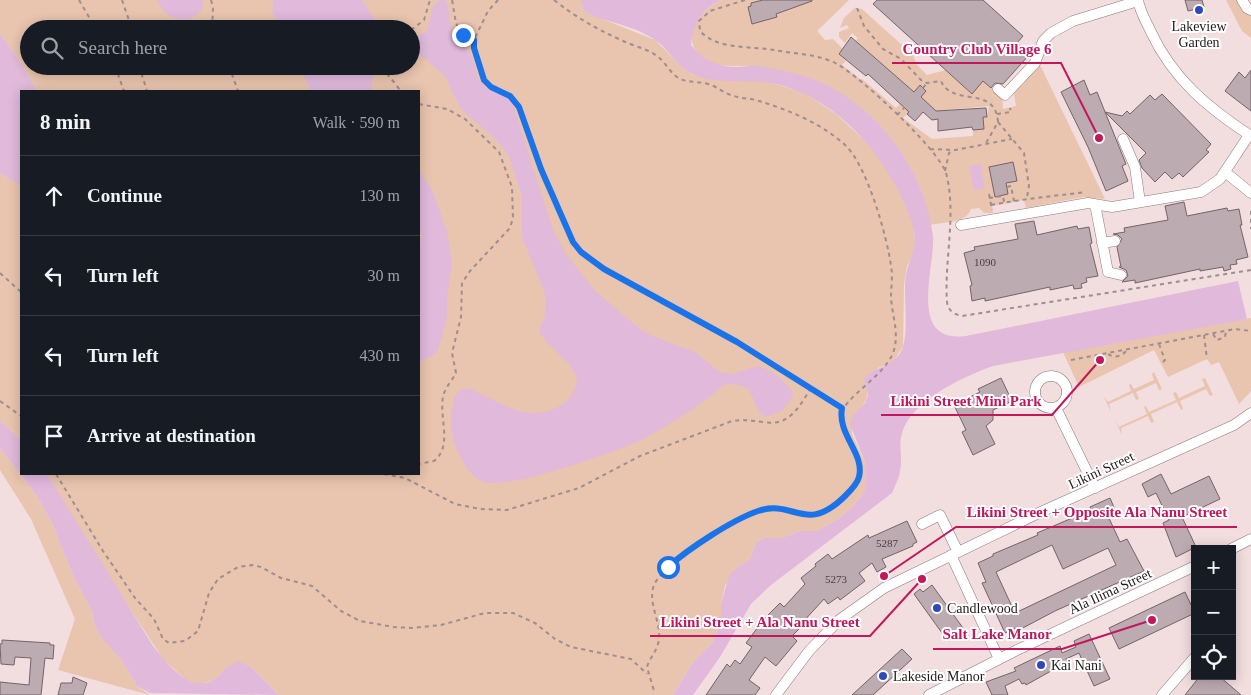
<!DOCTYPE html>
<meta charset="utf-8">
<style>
body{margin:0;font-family:Georgia,serif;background:#242831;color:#f1f3f6}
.controls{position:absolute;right:15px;bottom:15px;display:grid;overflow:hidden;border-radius:0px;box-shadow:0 2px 12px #0003}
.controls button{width:45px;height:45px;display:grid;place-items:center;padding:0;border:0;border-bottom:1px solid #363941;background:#171b24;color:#f1f3f6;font:25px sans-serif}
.stop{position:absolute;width:15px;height:15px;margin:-11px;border:4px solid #1a73e8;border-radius:50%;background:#fff}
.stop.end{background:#1a73e8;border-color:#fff;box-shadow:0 1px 5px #0008}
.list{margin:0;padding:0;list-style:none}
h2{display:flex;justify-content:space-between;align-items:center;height:65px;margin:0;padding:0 20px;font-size:21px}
h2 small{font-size:16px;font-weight:400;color:#9ea1a6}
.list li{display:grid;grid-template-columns:32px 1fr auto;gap:15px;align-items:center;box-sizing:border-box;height:80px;padding:0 20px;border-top:1px solid #363941}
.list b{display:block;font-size:19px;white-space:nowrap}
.list em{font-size:16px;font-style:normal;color:#9ea1a6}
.icon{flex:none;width:28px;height:28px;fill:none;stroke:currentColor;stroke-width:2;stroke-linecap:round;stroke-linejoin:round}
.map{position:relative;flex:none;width:1251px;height:695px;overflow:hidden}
.search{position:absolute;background:#171b24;box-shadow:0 2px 12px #0003;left:20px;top:20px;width:400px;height:55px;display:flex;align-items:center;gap:12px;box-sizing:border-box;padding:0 18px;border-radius:28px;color:#9ea1a6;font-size:19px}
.panel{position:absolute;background:#171b24;box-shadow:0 2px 12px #0003;left:20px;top:90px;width:400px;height:385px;border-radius:0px}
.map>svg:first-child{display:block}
</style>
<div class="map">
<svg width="1251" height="695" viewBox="0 0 1251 695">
<rect width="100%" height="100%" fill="#f2dddf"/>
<path fill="#e9c4ae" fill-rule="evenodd" d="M0,0H581V5L585,12L655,40L685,70L693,75L769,82L801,92L815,100L837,115L863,139L885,165L898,187L913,224L915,241V250L907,266L904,284L903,346L894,361L878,368L867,386C869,400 863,406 853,415L852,434L866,465L865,491L854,505L841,517L817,531H800L781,538H763L756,543L750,559L735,569L725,586L721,604V622L713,642L692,664L673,695H279L252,668L225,669L215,680L200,684L186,680L163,659L106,572L47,474H419V91H37L20,61L0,34ZM29,29H411V66H29Z
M722,0H849L817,31L825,40L833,39L843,49L839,54L846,61L842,65L861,80L862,79L896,108L900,104L909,112L903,118L932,139L973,136V130L984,129L983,117H987L989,106L936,111L921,97L926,91L920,85L914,92L856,41L858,38L852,33L845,43L839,37V32L849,28L847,25L840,28L844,18L855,8L862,9L913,55L917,65L927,75L946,70L971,94L983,81L1002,97L1003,109L1016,106L1014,94L1040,65L1105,199L1083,197L1026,208L1024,200L992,206L993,213H984L979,208L971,209C967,223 943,222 930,225C919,161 876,108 817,81C799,73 777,72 758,67C740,63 720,71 703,58C678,40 700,9 722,0Z
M1226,0H1240L1251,13V38L1242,31Z
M0,173L21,186V440L0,421Z
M1251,318V391L1239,404L1219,362L1211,365L1207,359L1168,377L1154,350L1079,387L1063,352Z
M1154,372L1162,389L1159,390L1156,383L1136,392L1139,399L1136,400L1133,393L1109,404L1111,412L1104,397L1108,402L1131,391L1129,385L1131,384L1134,389L1154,380L1152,374Z
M1205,378L1213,395L1210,396L1206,389L1180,401L1183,409L1181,410L1177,402L1151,414L1154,422L1151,423L1148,416L1121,428L1122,435L1115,420L1119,427L1147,414L1144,407L1146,406L1149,412L1176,400L1173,393L1176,392L1179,398L1205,386L1202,379Z
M0,448L37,496L52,523L74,578L92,611L95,626L122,661L137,686L150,695L58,670L75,619L31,519L0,470Z"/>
<path fill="#e0b9db" d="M158,0H203C203,28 163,23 158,0Z
M274,0H362L381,29H281L272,12Z
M439,0H445L447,3L452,32L472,56L478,79L487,89L507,97L512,102L553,230L566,254L595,291L640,329L652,336L695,352L719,372L732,374L758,366C770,369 787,382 793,393C791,406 774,419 762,415C749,398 756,383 726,384C718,388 713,395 705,400C688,413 669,424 651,435C626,449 509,490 484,482C466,476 452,444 451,426C450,416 453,405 455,396C459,390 463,388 470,389C500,401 525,425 560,406C571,400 576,390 577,378L570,365L548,343L540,333V327L545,317L546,299L543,288L522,237V196L508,154L493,137L461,109L444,75L419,54L411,52V40L427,31L433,7Z
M581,0H722C702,8 693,24 691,45C702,60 718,67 737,67C743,67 750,65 756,66C772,68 799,74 815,80C850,94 883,123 903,155C918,179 930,209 933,237C935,268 907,344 966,336L1238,281L1247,319L993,366C964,376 911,401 902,433C898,446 903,459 900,471C899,478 895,486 892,493L771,585L751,604L720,657L693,695H673L692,664L713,642L721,622V604L729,576L735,569L750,559L756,543L763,538H781L800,531H817L841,517L854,505L865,491L866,465L850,424L853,415L865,403L868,395L864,378C874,368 888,367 898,356C912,340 902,296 906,275C908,262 915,253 915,239C914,227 910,218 906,207C882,152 839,102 780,85C752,77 722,86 694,75C677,68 670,50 655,40C634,25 607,23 585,12L581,5Z
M0,34L20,61L37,91H21V186L0,173Z
M295,66H378L373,76L371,91H311L303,74Z
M980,164L985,188L974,190L969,166Z
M419,170L432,190L447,232L452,264L447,296V317L441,341L437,352L432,356L419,362V249L422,235L419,230Z
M0,421L21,440V474H47L153,646C167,663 188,693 214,680C218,678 221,672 225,669C229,666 234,663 238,661L252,668L279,695L150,693L137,686L122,661L103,639L95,626L92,611L74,578L52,523L37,496L0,448Z"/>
<path fill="#bdabb2" stroke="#74636a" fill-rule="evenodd" d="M763,0H812V1L776,14L777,17L752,24L748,7L751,6V3Z
M877,0H983L1023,36L1017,43L1030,54L1003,84L995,83L991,88L983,81L972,94L873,4Z
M1185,0H1202L1204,7L1188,11Z
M851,37L914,92L920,85L926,91L921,97L936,111L986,108L987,117H983L984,129L973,130L972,127L938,131V119L932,120L923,112L915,121L907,114L909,112L868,74L866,76L839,54Z
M1251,70V111L1225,91L1239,72L1245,78Z
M1084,80L1090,95L1097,92L1126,164L1122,166L1128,181L1106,191L1088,147L1061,92Z
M1162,94L1211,144L1206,150L1209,152L1183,177L1179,173L1172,179L1165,172L1155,182L1142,168L1139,160L1146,153L1105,112L1122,116L1127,111L1130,114L1150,95L1155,100Z
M1013,162L1017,181L1006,183L1008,194L995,197L989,167Z
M1184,202L1187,216L1227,208L1228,211L1239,209L1242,225H1240L1248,257L1236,260L1237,264L1230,265L1231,269L1224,271L1223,267L1200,271V269L1135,283V280L1122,282L1128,276L1126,270L1119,267H1121L1117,247L1122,239L1118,235L1113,234L1125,232L1124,228L1168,220L1165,206Z
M1034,221L1037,235L1077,226L1078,229L1089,227L1092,243L1090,244L1098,276L1086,278L1087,282L1081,284L1082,288L1074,289L1073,285L1050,290V287L985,301V298L972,301L970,286L972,285L964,253L975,250L974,247L1018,239L1015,224Z
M1001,378L1012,401L993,410V420L986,426L995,444L973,455L962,432L966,430L954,405L980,392L978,389Z
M1161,474L1171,494L1209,476L1220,499L1182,517L1196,547L1176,557L1163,523L1169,520L1156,493L1148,497L1142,484Z
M1110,498L1116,512L1108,516L1120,542L1127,539L1144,571L1055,611L1019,630L1018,627L1005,633L982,583L986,582L978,563L993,556V554L1038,535L1037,533L1091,510L1090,507ZM1052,545L1063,569L1108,548L1116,565L1015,613L996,572Z
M907,521L917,542L913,544V546L882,559L886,567L877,572L872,563L859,573L865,581L840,600L838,597L828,604L824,599L802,623L803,625L792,636L797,641L776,666L765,657L749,680L760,688L755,695H706L727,664L730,667L735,660L740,664L752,647L746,643L764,619L780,603L784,607L805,584L801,578L816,566L815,564L828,554L832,559L868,535L869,538Z
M932,585L963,628L947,640L914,594L920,589L923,592Z
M1185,592L1195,613L1119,649L1109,628Z
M1089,634L1110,679L1094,686L1079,653L1066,659L1067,662L1026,685L1025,683L1022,684L1019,679L1005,686L1008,695H992L986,682L1016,671L1014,668L1060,646L1062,653L1076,647L1074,641Z
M2,640L50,643V645H54L53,659L45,658L41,695H0V682L29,685L31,658L15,657L14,665L1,664L0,644H2Z
M902,649L912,659L873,695H852Z
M1200,676H1219L1241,695H1185Z
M73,677L87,683L83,695H58L61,683H72Z"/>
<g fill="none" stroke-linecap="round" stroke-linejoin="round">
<g stroke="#8c797b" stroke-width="11">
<path id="minor" d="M1138,0C1140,12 1146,21 1151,32C1173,79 1208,108 1251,136
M1242,0L1247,8L1251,10
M998,89L1005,95L1035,63L1043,41L1051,33L1073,21L1138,1
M1123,139L1135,167L1140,202
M1225,172L1251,193
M1095,204L1108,272L1121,275
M961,225L1088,203L1112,207L1201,192L1220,179L1249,135
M1102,243L1115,241
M1035 392a16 16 0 1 1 32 0a16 16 0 1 1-32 0Z
M1056,408L1095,488
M922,524L940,515L958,552
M1231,549L1251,539
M951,555L999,659
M776,695L809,651L839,620L884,588L1045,510L1234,425L1251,413
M929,695L1015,651L1195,566
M1162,695L1195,657"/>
</g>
<path stroke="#9d8e90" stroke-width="2" stroke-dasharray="4 4" stroke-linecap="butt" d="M79,0L96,29
M122,0L132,29
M211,0L213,8L212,29
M452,0C456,18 453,33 474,40
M498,0L488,11L474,40V48L481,75L491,87L506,94L519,107L541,169L576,247L604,269L737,342L842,408
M554,0C577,18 595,28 621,40C631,45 644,48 654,54C665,60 669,73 680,79C690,83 701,81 711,85C719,88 725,94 734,96C742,99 751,98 759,101C789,110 823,124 846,146C867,166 887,236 891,266C893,276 891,287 891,297C892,316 900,334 893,353C883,378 842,398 841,416C838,441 873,463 853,487C836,508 818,520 791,513C782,510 774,508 765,509C740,514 667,561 655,583C646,601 661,620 659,639C658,650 650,657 647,667L654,691
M745,0L710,11L699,21L700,31C717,50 751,46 774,50C795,54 819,54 837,64C860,76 939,150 946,173C957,214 944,260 947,302C948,310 953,314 962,316L1251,270
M857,8L864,26L883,49L901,59L922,81L927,83L941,81C953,108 995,84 998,122L986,143
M395,29H399
M411,30L424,20L430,0
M115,66L124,91
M139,66L147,91
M229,66L238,91
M384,66C385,75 396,82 400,91
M923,88L927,83
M419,104L447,109L465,119L499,152L512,187L513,218L510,228L470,271L462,283L461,317L452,353L456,373C452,381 445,387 443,397C439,418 453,446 434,461L419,464
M997,114L1011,112L1010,108
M897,115L904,108
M998,122L1024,153L1029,186L1027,197
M930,149L955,150L1012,139
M945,171L949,153L953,150
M1007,187L1011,186L1014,201
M989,194L992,210
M989,198L1003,196L1004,202
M991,205C1023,199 1054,196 1086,192
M1251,211V229
M0,273L21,292
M1213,334L1217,340L1225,337L1226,331
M1204,335L1207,359
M1159,344L1165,360L1161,364
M1108,354C1115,359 1122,356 1127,350
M1071,360L1235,329L1251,331
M0,401L21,416
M56,474L103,551L135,598L154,619L163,639L169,643L185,641L198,631L209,593L218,579L238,567L252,565L261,567L281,578L312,586L341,611L360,621L394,627L412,628L441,625L485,613H513L535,623L555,639L571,647L631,659L647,674
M384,474L405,478L455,504L480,509L507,510L579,488L640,456L732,421C744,419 752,421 764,422C789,427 799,407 811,388"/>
<use href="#minor" stroke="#fff" stroke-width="10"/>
</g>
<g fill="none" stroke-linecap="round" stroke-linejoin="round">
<path stroke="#1a73e8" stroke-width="6" d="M463,35L474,40V48L484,80L491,87L510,96L519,107L541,169L573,242L581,252L604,269L737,342L842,408C837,435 865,453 859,477C857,485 849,492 843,498C805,534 794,499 758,511C732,520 688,549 668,567"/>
</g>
<g fill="#2f49ba" stroke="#fff" stroke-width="2">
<circle cx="1199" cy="10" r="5"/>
<circle cx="937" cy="608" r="5"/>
<circle cx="1041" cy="665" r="5"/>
<circle cx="883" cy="676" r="5"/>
</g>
<g text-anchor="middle" stroke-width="4" stroke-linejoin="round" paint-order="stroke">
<g font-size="11" fill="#483e41">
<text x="985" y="266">1090</text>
<text x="887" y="547">5287</text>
<text x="836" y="583">5273</text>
</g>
<g font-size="14" fill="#211a1b" stroke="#fff" text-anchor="start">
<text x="1199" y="31" text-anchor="middle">Lakeview<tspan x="1199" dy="16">Garden</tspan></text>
<text x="947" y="613">Candlewood</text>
<text x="1051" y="670">Kai Nani</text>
<text x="893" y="681">Lakeside Manor</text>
</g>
<g font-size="14" fill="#211a1b" stroke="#fff">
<text transform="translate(1101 470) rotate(-25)" y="5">Likini Street</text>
<text transform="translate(1110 591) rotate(-25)" y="5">Ala Ilima Street</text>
</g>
</g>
<path fill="none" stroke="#c2185b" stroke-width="2" d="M1099 138L1061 63H892M1100 360L1052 415H881M884 576L956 527H1237M922 579L870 636H650M1152 620L1062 649H933"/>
<g fill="#c2185b" stroke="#fff" stroke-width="2">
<circle cx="1099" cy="138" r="5"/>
<circle cx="1100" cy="360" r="5"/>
<circle cx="884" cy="576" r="5"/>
<circle cx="922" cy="579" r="5"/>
<circle cx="1152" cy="620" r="5"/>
</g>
<g font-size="15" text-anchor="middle" font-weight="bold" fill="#c2185b" stroke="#fff" stroke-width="4" stroke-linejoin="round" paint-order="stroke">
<text x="977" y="54">Country Club Village 6</text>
<text x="966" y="406">Likini Street Mini Park</text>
<text x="1097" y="517">Likini Street + Opposite Ala Nanu Street</text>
<text x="760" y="627">Likini Street + Ala Nanu Street</text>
<text x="997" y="639">Salt Lake Manor</text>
</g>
</svg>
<div class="controls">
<button>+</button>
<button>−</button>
<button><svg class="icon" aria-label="locate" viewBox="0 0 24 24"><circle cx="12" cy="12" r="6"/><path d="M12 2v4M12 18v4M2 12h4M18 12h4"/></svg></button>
</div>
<div class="stop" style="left:668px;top:567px"></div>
<div class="stop end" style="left:463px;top:35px"></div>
<div class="search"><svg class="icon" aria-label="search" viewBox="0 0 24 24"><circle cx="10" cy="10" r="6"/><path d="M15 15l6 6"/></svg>Search here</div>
<section class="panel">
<h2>8 min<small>Walk · 590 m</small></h2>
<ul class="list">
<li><svg class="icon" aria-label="ahead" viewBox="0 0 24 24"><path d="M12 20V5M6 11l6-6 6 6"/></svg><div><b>Continue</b></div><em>130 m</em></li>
<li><svg class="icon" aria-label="left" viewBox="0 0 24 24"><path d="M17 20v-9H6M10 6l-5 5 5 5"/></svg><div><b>Turn left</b></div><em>30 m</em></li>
<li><svg class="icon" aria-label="left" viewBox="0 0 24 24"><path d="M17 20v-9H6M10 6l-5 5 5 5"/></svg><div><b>Turn left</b></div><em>430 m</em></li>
<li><svg class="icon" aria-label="arrive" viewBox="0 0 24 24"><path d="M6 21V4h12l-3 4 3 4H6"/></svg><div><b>Arrive at destination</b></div></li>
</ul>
</section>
</div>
